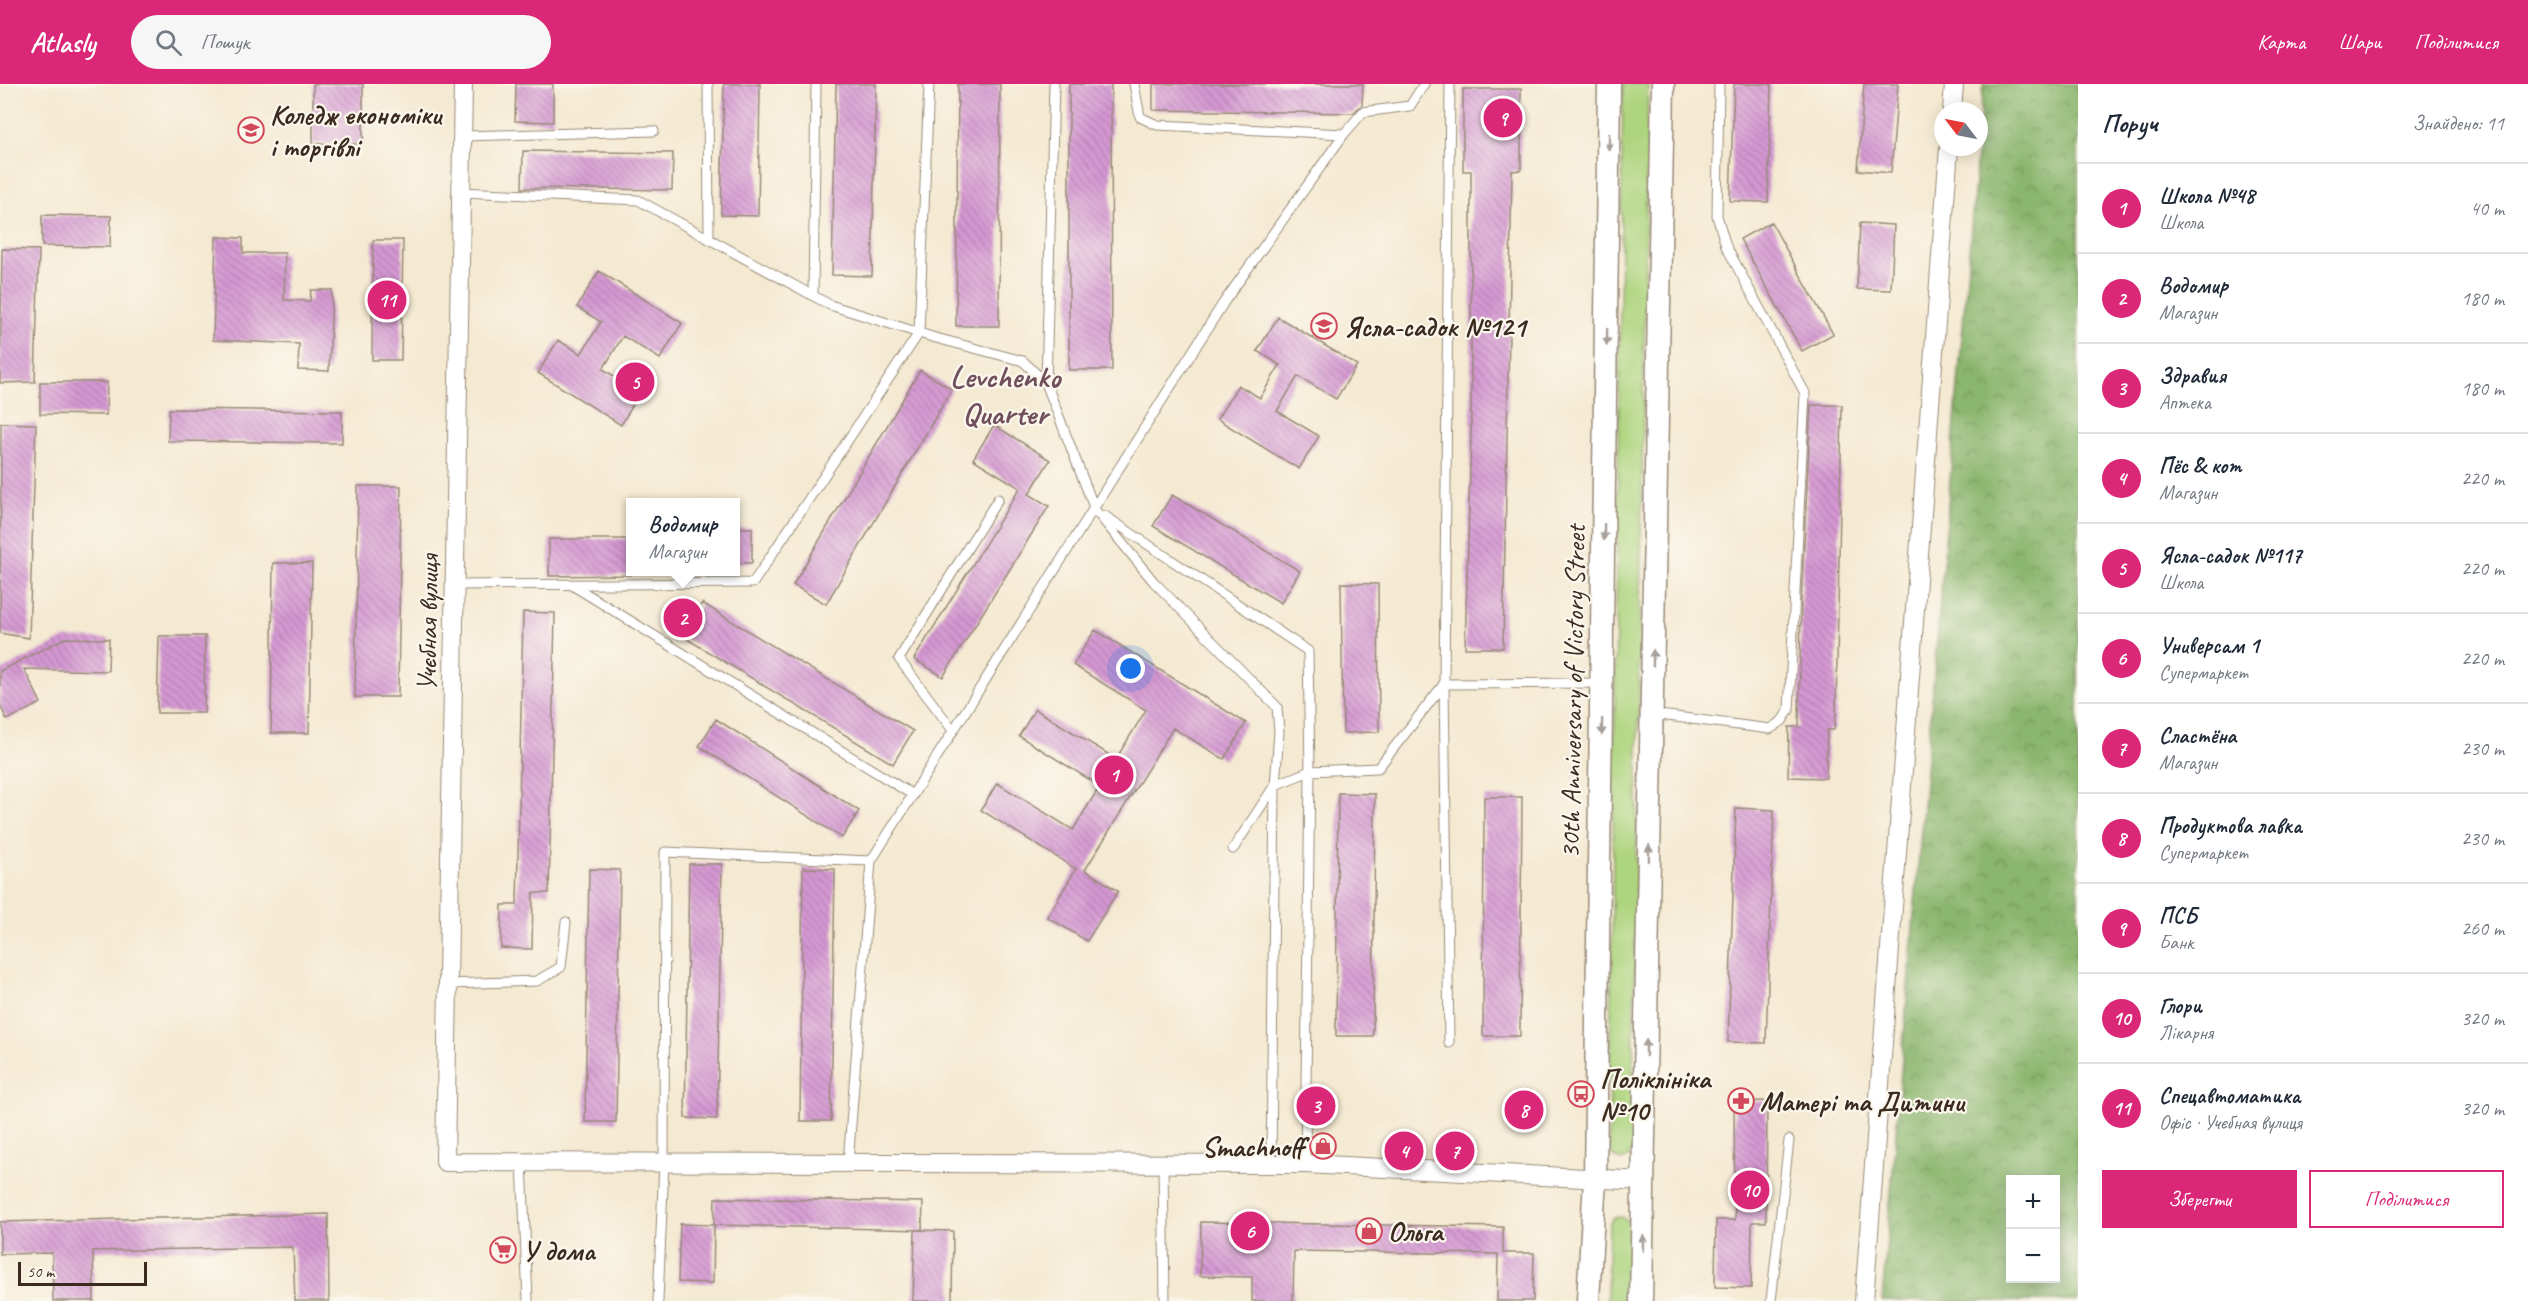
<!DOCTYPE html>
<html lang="uk">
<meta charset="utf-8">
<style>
body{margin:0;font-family:Caveat,sans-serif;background:#f6f6f7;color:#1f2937}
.controls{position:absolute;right:18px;bottom:18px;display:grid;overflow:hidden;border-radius:0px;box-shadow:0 3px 15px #0003}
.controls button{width:54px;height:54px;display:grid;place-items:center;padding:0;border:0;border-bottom:2px solid #e0e1e3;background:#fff;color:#1f2937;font:30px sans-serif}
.compass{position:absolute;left:1934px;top:18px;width:54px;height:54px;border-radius:50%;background:#fff;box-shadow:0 3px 15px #0003;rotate:302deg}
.scale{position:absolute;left:18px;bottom:15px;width:129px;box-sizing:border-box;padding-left:6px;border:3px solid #3b2a1e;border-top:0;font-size:16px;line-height:21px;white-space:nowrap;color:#3b2a1e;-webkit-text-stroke:4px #fbf7ec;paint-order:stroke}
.you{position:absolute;left:1131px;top:585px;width:21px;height:21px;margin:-15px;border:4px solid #fff;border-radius:50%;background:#1a73e8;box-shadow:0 0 0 9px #1a73e833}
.badge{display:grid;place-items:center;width:39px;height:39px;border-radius:50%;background:#db2777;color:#fff;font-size:20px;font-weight:700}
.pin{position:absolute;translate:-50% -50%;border:3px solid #fff;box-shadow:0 2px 6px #0006}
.popup{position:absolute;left:626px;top:414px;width:114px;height:78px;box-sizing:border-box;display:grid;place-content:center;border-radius:0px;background:#fff;filter:drop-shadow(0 2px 4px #0005);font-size:20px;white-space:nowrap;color:#747a83}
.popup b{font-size:22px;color:#1f2937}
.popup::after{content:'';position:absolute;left:50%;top:100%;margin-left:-12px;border:12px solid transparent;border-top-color:#fff}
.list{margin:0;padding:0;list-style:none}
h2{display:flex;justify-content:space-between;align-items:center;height:78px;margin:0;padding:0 24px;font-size:26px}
h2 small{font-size:20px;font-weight:400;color:#747a83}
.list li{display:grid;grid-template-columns:39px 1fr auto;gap:18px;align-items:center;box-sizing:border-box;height:90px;padding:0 24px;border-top:2px solid #e0e1e3}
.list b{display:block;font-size:22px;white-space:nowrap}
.list p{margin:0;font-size:20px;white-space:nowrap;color:#747a83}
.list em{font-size:20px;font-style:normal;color:#747a83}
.actions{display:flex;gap:12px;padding:18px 24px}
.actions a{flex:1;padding:14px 0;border:2px solid #db2777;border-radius:0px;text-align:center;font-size:21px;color:#db2777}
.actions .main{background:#db2777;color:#fff}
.icon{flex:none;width:33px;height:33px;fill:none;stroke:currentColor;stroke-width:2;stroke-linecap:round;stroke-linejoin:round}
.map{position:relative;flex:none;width:2078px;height:1217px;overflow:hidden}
header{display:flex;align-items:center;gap:36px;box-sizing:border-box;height:84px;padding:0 30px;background:#db2777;color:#fff}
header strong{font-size:28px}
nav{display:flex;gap:33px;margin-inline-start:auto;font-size:21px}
.search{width:420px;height:54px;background:#f6f6f7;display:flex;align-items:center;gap:15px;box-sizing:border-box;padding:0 21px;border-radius:33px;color:#747a83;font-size:22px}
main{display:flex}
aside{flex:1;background:#fff}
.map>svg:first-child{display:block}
</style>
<header>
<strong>Atlasly</strong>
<div class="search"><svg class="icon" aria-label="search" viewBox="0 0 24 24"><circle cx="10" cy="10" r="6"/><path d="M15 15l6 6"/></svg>Пошук</div>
<nav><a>Карта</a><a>Шари</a><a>Поділитися</a></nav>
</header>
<main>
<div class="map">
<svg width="2078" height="1217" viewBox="0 0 2078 1217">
<defs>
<pattern id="forest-crowns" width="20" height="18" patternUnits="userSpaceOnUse" patternTransform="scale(1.5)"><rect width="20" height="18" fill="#8ab66d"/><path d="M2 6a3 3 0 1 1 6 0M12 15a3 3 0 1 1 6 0" fill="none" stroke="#729459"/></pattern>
<pattern id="building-back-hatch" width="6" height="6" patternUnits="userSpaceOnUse" patternTransform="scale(1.5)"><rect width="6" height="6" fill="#d598d3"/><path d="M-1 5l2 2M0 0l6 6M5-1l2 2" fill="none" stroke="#ae7cab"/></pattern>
</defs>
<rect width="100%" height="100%" fill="#fbf7ec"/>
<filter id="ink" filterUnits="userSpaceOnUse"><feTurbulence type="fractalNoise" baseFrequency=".0167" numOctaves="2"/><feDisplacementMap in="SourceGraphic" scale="12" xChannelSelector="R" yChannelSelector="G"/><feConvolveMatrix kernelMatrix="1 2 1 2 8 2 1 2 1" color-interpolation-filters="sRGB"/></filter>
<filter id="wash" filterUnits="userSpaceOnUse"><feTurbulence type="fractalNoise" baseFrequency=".008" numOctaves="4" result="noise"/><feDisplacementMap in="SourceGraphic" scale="24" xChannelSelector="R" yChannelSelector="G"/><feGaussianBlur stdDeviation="1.35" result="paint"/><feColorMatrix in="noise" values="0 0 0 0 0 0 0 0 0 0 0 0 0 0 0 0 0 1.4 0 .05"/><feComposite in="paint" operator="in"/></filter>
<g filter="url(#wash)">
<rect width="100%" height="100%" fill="#f4e9d1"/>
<path fill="#add47e" stroke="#747f4e" stroke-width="1.5" d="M1623,0H1648L1632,1068L1628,1074L1622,1077L1611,1071L1609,1065Z
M1622,1133L1628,1137L1632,1146L1630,1217H1607L1609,1140L1613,1134Z"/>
<path fill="url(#forest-crowns)" stroke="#627046" stroke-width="1.5" fill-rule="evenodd" d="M1983,0H2078V1217H1882ZM2010,1096H2056V1194H2010Z"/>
<g id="blocks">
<path fill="url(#building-back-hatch)" d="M313,0H363V60H313Z
M516,0H553V38L515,37Z
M724,0H760L758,132L721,131Z
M836,0H876L872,192L832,191Z
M958,0H1000L999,242H956Z
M1069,0H1111L1112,286H1069Z
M1153,0H1363L1362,21L1353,29L1153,26Z
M1734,0H1771L1768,118L1730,117Z
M1864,0H1898L1891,89L1858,86Z
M1463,5H1521V86L1512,87L1503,564H1465L1471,350V87H1463Z
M523,67L673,69L672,106L522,104Z
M42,131L111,132L110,163L42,162Z
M1771,138L1833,250L1802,267L1740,155Z
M1860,139L1894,141L1891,206L1857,205Z
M216,153L243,154V169H285L284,216L310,217L311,206H332L329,287L298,286L299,260L213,256Z
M373,156H403L401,276H372Z
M2,165L39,166L35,298L0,299Z
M599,187L682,239L660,275L623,252L603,285L640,309L621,341L538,289L558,256L581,270L601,238L577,223Z
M1278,233L1357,281L1336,315L1298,292L1277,327L1319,352L1299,385L1217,335L1238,301L1260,314L1280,281L1257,267Z
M920,286L952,305L826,520L793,501Z
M40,298H107L106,331L40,330Z
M1811,321H1842L1836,629L1834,646H1827L1826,694L1788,693L1789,643H1799L1801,520Z
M169,325L342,327V359L168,357Z
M1,339L36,340L29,554L0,549Z
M994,341L1050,376L1029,410L1049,422L943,593L914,575L1020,404L973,375Z
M358,402H401L398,613H355Z
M1172,411L1300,487L1281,519L1153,442Z
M735,444H752V479H735Z
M549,455H630V491L549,492Z
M273,479H312L309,649H271Z
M1341,499L1378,500L1379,648L1343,649Z
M702,519L913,647L893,680L682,552Z
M523,528L555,529L549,809H533L532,865L501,864L502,821H517Z
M1095,546L1246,639L1224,675L1173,644L1085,786L1118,807L1087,857L1047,833L1076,785L981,726L997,699L1073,746L1100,702L1019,652L1035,625L1116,675L1146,626L1073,581Z
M159,552H205L204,629H157Z
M65,554L109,555L108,587L24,585L41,619L7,636L0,621V587Z
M716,635L859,727L842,754L699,662Z
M1338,709L1375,710L1373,952H1336Z
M1484,713H1522L1520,952H1483Z
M1736,724L1774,726L1766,959L1728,958Z
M689,780H722L717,1035L685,1034Z
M803,784L835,785L831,1037H800Z
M589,785L620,786L616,1038H585Z
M1767,1017L1766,1138H1752L1751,1204L1715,1203L1716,1136H1735L1734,1018Z
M715,1114L923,1118L922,1146L714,1141L713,1199L678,1198L680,1140L714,1141Z
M328,1130L329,1217H295L293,1163L93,1167L94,1217H53L52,1169L0,1170V1138Z
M1201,1138L1503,1143V1169H1534L1533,1217H1497L1498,1170L1294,1167L1293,1217H1252V1193L1200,1192Z
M915,1146L953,1147L952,1217H913Z"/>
</g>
</g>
<g filter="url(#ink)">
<use href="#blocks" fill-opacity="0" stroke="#988a78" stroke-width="1.5"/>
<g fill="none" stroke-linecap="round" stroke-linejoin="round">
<g stroke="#988a78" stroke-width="11">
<path id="service" d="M708,0L709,155
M1054,0L1046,299L1095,426L1154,498L1277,623L1279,648L1275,701L1271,1081
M1134,0L1140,33L1157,41L1344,50
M1450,0L1444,600L1601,599
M462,52L654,47
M461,108L638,116L830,221L932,253L1023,277L1046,299
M813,211L816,0
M1105,432L1308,567L1310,687L1275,701L1233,765
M454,501L753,499L919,249L929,0
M572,501L913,711
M1652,630L1770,645L1782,637L1789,626L1805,309L1726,162L1717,132L1719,0
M952,645L899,575L998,415
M448,900L537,897L561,883L566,838
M522,1078L528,1217
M848,1080L871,777L1224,218L1344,50L1363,28L1410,22L1424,0
M1305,1080L1310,687L1378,684L1444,600L1449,959
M1163,1081L1165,1217
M658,1217L664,1079L665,768L871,777
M1771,1217L1789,1056"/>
</g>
<g stroke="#988a78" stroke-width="20">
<path id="minor" d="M463,0L445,1078L1305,1080L1644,1097
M1952,27L1954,0
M1864,1217L1949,63"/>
</g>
<g stroke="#988a78" stroke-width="25">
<path id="tertiary" d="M1588,1217L1595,1095L1609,0
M1641,1217L1663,0"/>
</g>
<use href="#service" stroke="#fff" stroke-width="9"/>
<use href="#minor" stroke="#fff" stroke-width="18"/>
<use href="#tertiary" stroke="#fff" stroke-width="22"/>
</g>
<defs><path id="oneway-solid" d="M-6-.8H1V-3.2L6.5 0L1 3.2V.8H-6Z" transform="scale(1.5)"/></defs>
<g fill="#a79f9a">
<use href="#oneway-solid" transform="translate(1609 58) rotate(91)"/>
<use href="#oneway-solid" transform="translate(1607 253) rotate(91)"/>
<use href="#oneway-solid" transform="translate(1604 448) rotate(91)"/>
<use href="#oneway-solid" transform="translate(1653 574) rotate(-89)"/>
<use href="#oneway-solid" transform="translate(1602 643) rotate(91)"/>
<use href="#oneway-solid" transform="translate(1649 769) rotate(-89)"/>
<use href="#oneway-solid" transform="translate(1646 964) rotate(-89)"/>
<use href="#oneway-solid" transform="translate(1643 1159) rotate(-89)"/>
</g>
</g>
<defs>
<g id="university-ring" transform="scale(1.35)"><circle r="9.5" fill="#fbf7ec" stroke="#d1495b" stroke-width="1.5"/><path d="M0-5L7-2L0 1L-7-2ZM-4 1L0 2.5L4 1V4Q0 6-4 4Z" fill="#d1495b"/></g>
<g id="school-ring" transform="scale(1.35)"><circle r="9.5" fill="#fbf7ec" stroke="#d1495b" stroke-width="1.5"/><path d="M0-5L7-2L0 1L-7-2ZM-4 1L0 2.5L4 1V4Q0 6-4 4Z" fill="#d1495b"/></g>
<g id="bus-ring" transform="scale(1.35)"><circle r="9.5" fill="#fbf7ec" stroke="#d1495b" stroke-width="1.5"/><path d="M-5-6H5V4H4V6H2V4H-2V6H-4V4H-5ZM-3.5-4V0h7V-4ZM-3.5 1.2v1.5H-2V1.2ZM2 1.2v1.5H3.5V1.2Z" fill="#d1495b"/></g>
<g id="pharmacy-ring" transform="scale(1.35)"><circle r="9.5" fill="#fbf7ec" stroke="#d1495b" stroke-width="1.5"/><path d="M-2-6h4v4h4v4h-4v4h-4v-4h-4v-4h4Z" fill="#d1495b"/></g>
<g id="shop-ring" transform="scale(1.35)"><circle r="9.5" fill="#fbf7ec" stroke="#d1495b" stroke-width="1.5"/><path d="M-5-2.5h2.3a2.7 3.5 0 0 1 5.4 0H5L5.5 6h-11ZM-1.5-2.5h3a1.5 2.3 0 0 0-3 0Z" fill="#d1495b"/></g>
<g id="supermarket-ring" transform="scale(1.35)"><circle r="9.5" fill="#fbf7ec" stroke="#d1495b" stroke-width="1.5"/><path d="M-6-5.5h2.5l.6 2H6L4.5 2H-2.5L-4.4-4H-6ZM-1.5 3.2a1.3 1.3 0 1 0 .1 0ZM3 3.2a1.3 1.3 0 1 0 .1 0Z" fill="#d1495b"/></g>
</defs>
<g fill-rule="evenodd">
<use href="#university-ring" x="251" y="46"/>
<use href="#school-ring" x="1324" y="242"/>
<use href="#bus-ring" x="1581" y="1010"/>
<use href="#pharmacy-ring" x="1741" y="1017"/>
<use href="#shop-ring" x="1323" y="1062"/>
<use href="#shop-ring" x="1369" y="1147"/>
<use href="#supermarket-ring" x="503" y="1166"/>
</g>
<g text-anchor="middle" stroke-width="4.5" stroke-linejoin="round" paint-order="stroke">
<g font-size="28" font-weight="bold" fill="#3b2a1e" stroke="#fbf7ec" text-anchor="start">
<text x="270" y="40">Коледж економіки<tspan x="270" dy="32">і торгівлі</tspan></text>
<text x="1344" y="252">Ясла-садок №121</text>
<text x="1600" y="1004">Поліклініка<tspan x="1600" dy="32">№10</tspan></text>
<text x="1760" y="1027">Матері та Дитини</text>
<text x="1304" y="1072" text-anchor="end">Smachnoff</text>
<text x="1388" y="1157">Ольга</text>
<text x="522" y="1176">У дома</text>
</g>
<g font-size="28" fill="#3b2a1e" stroke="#fbf7ec">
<text transform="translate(427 539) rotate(-89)" y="10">Учєбная вулиця</text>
<text transform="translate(1572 608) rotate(-89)" y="10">30th Anniversary of Victory Street</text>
</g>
<g font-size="32" font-weight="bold" fill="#71505d" stroke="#fbf7ec">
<text x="1005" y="303">Levchenko<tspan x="1005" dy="37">Quarter</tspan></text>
</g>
</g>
</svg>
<div class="controls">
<button>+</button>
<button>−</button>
</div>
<svg class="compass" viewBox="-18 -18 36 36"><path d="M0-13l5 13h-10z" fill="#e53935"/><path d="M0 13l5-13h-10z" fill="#747a83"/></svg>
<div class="scale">50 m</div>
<div class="you"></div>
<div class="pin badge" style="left:1114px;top:691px">1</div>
<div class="pin badge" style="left:683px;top:534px">2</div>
<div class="popup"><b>Водомир</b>Магазин</div>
<div class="pin badge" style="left:1316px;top:1022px">3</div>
<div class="pin badge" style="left:1404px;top:1067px">4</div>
<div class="pin badge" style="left:635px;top:298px">5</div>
<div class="pin badge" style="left:1250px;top:1147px">6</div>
<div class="pin badge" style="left:1455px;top:1067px">7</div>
<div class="pin badge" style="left:1524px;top:1026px">8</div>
<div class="pin badge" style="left:1503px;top:34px">9</div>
<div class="pin badge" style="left:1750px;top:1106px">10</div>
<div class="pin badge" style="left:387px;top:216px">11</div>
</div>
<aside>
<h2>Поруч<small>Знайдено: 11</small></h2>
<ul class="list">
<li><span class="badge">1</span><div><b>Школа №48</b><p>Школа</p></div><em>40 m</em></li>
<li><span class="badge">2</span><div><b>Водомир</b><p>Магазин</p></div><em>180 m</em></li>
<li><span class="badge">3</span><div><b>Здравия</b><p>Аптека</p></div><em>180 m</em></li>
<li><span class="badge">4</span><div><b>Пёс &amp; кот</b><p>Магазин</p></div><em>220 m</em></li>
<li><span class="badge">5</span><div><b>Ясла-садок №117</b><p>Школа</p></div><em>220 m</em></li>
<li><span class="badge">6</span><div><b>Универсам 1</b><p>Супермаркет</p></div><em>220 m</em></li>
<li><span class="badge">7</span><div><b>Сластёна</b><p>Магазин</p></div><em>230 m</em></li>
<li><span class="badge">8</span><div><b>Продуктова лавка</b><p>Супермаркет</p></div><em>230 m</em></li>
<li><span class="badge">9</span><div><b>ПСБ</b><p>Банк</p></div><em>260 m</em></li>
<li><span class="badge">10</span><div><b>Глори</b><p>Лікарня</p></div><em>320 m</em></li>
<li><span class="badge">11</span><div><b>Спецавтоматика</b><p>Офіс · Учєбная вулиця</p></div><em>320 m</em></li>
</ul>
<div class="actions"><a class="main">Зберегти</a><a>Поділитися</a></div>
</aside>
</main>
